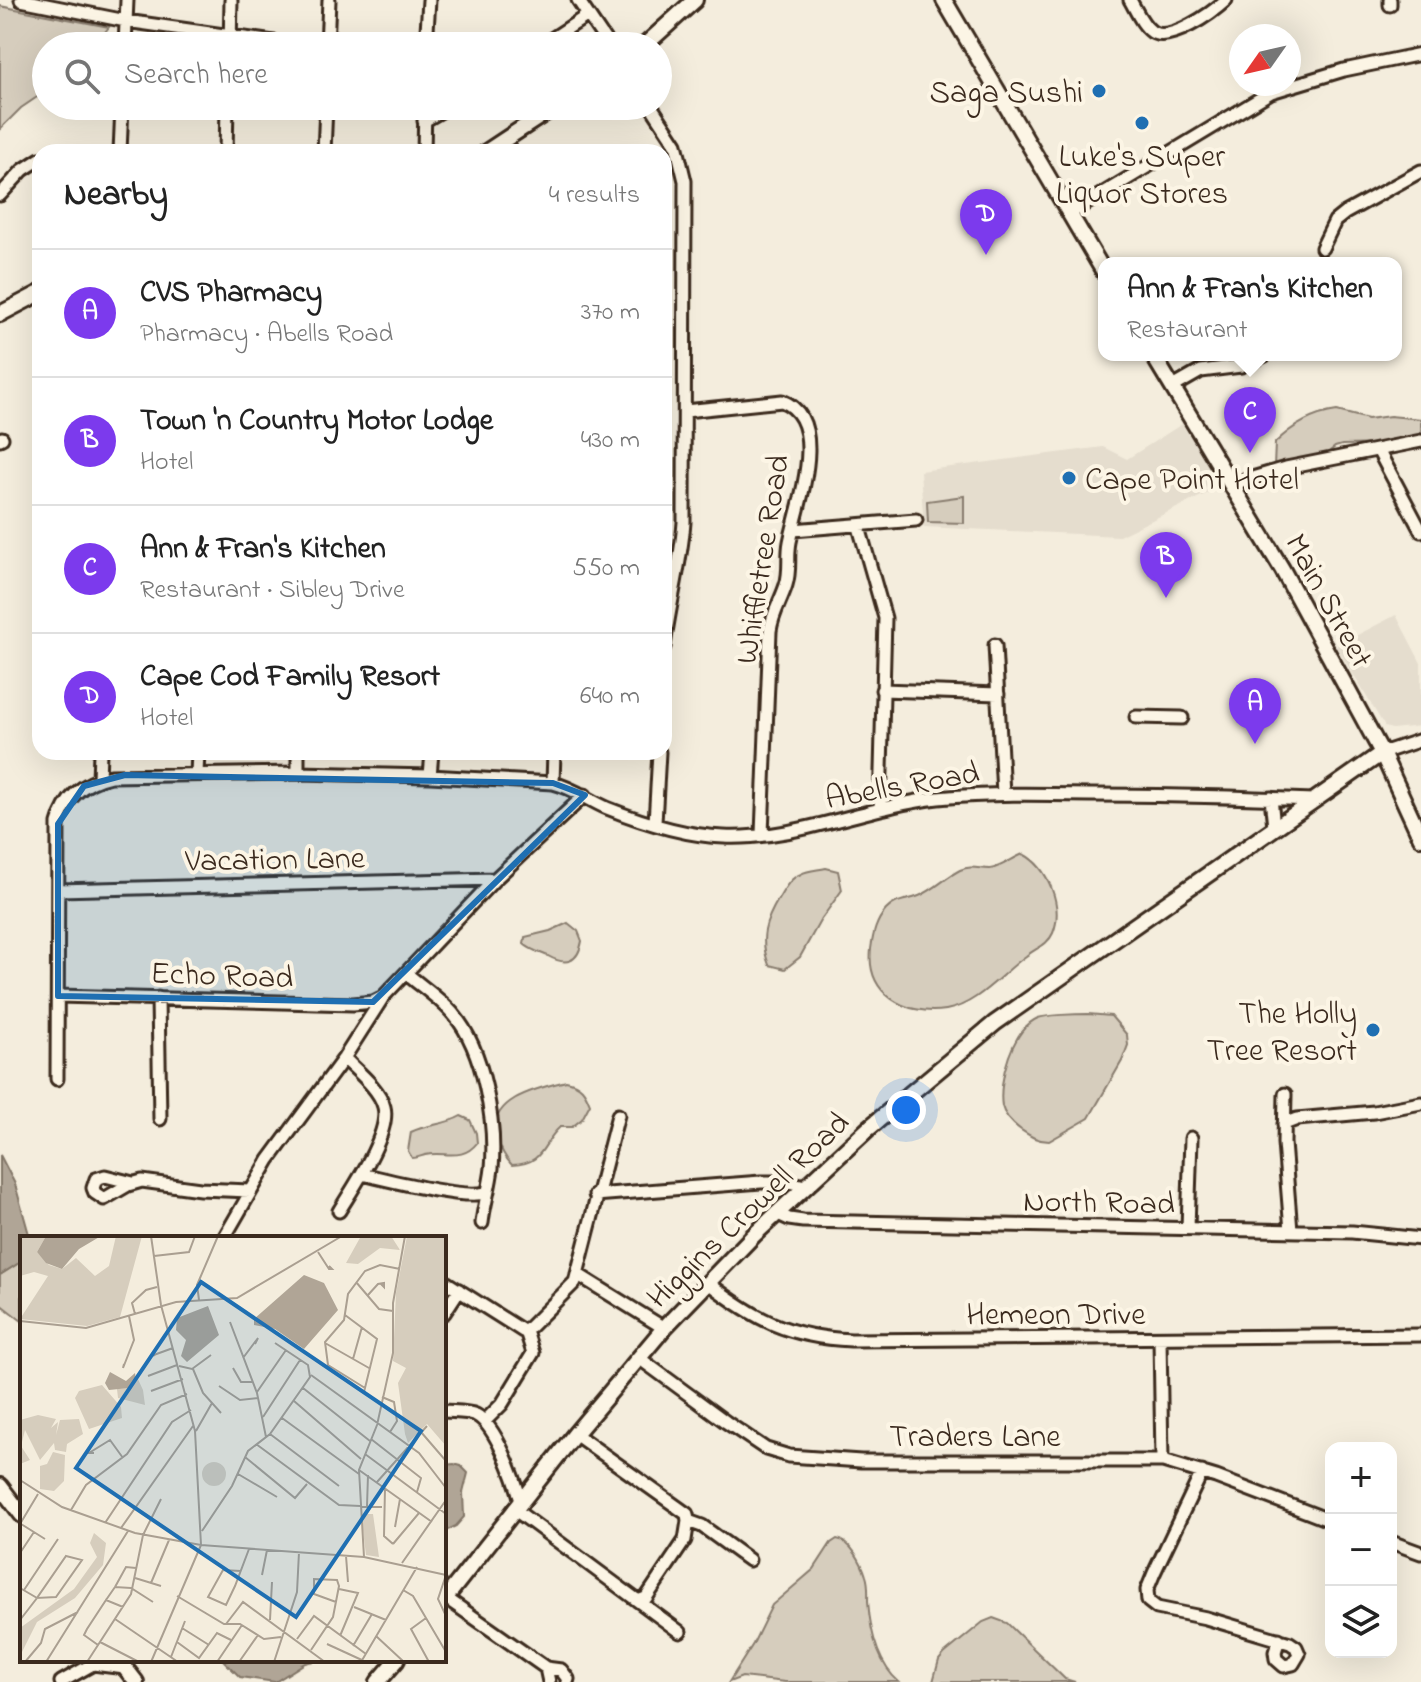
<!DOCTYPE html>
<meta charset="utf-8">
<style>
body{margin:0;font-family:"Indie Flower",sans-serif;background:#f2f2f2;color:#222}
.controls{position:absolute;right:24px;bottom:24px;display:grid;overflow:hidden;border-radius:16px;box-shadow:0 8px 32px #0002}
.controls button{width:72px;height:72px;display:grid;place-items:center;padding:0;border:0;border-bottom:2px solid #e0e0e0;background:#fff;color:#222;font:40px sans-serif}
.compass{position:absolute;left:1229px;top:24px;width:72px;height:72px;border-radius:50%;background:#fff;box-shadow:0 8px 32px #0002;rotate:236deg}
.you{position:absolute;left:906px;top:1110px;width:28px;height:28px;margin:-20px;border:6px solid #fff;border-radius:50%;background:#1a73e8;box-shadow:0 0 0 12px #1a73e833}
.badge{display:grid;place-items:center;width:52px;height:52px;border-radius:50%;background:#7c3aed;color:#fff;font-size:26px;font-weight:700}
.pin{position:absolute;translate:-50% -66px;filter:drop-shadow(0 2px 4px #0008)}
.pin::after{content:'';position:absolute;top:42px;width:28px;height:24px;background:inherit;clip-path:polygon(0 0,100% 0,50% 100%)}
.popup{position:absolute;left:1098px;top:257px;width:304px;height:104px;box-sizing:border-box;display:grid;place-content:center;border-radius:16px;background:#fff;filter:drop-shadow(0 2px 6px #0005);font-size:26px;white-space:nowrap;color:#767676}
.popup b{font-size:30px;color:#222}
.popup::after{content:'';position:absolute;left:50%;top:100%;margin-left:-16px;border:16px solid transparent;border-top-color:#fff}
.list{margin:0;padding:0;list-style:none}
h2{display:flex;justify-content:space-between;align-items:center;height:104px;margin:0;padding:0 32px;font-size:34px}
h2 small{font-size:26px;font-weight:400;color:#767676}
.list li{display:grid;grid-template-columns:52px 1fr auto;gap:24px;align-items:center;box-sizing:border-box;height:128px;padding:0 32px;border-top:2px solid #e0e0e0}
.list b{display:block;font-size:30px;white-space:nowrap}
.list p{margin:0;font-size:26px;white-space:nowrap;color:#767676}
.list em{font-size:26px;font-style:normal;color:#767676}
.icon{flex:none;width:44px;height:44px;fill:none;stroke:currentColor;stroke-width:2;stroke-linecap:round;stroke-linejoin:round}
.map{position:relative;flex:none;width:1421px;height:1682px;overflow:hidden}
.search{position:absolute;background:#fff;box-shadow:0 8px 32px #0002;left:32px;top:32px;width:640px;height:88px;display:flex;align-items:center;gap:20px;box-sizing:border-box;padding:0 28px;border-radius:44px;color:#767676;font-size:30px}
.panel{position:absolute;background:#fff;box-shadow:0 8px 32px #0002;left:32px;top:144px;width:640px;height:616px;border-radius:24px}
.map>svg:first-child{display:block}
</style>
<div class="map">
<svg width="1421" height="1682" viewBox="0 0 1421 1682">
<rect width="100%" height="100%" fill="#f4eddd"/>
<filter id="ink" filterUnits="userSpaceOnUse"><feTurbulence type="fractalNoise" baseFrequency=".0125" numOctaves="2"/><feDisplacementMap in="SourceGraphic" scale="16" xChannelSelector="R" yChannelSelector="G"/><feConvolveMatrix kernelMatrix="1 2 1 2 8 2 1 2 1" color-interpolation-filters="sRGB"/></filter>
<g filter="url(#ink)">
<path fill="#e5ddce" d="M1182,424L1222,486L1119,536L924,527L920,471L1103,447L1127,459Z
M1396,615L1421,663V726L1392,729L1385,727L1336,646Z"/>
<path fill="#d6cdbd" stroke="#887c6e" stroke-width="2" d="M0,6L109,27L94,46H46V91L21,108L0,129Z
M1337,411L1368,419L1390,416L1421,419V436L1387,444L1342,445L1335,447L1319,460L1274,467L1275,443C1292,426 1314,414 1337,411Z
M964,496V523L928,522L927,501Z
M1023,854C1048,867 1064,906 1053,933C1048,945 1036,948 1026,956C1002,973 977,1005 946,1010C905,1016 866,994 871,949C873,934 876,921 886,910C896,899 907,901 919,896C934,890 946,877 960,870C971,865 979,869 990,869C1000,868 1013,858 1023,854Z
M826,868L838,871L842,890L820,921L800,957L785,969L769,965C759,939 765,921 779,898C785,888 790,878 801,874C808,870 818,870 826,868Z
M568,923L578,931L582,941C578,963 566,966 548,956C539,952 530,950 524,944L525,937L550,931Z
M1088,1014L1111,1016L1127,1035L1128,1045L1122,1061L1089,1118L1049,1141C1037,1141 1030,1136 1021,1130C1013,1124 1004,1116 1002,1106C998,1081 1012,1029 1038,1018C1046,1015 1077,1014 1088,1014Z
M566,1081C581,1084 585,1091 590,1104L582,1119L572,1127H560C541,1144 545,1164 512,1165C504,1157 500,1148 497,1137C486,1099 538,1088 566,1081Z
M461,1116L470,1120L476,1133L477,1143C462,1162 445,1151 425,1155C421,1156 417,1158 412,1158L408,1151L411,1132C427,1124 446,1125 461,1116Z
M22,1261V1321L0,1304V1275Z
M837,1539C851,1541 862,1563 866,1576C869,1584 868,1594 868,1601C870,1629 877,1663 899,1682H785L742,1677L729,1682L753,1644L772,1605L814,1569L831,1543Z
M993,1618L1007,1623L1065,1679L1075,1682H933L939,1660L944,1654L983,1622Z"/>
<path fill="#b0a596" stroke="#817466" stroke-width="2" d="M0,1155L15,1184L30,1238H22V1261L0,1275Z
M454,1464L461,1466L468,1473L463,1493L464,1517L456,1526L444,1532V1465Z
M223,1660H318L305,1663L275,1682L240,1677Z"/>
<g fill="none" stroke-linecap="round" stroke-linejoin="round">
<g stroke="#3b2a1e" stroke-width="17">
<path id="minor" d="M21,0L126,21L302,46
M578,0L609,46
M1130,0C1136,10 1142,25 1152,32C1170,43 1212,13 1226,0
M1390,0V5
M125,46L127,0
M230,46L231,0
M327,46L329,0
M426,46L429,0
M541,46L588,15
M651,106L676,144L685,181L684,522C681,564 669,605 664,647
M424,121L450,106
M120,152L122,106
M226,152L227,106
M324,152L326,106
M424,152L425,106
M0,195L23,170L40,159
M1069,214L1271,92L1344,70L1421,54
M1322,248L1335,221L1345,213L1421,171
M1173,387L1201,371L1241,366L1265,355
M685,411L782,401C831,420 797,506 790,542C787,557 791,570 786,585C781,601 772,614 770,631L762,834
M0,439L2,438
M1378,450L1421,531
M1232,484L1286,468L1421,441
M859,527L885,618L880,809
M793,530L916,520
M995,645L1003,794
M882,690L998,694
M1136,717L1182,718
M1382,753L1421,740
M298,773V752
M197,774L198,752
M430,776L432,752
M99,779L100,752
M553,783L554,752
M1271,798L1274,827
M655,823L659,752
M58,890L495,879
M407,974C422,987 441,999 454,1015C484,1050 496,1123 492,1168C490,1187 484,1204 482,1223
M58,996L353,1004L373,1002L383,997
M158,998L160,1119
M57,1079L58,824C65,797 84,782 111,776L298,773L430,776L553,783C574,788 588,800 607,808C642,822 687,836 724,837C798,840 867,806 938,798C989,793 1039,794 1090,795C1164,795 1239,797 1313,800
M1285,1094L1284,1143L1291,1231
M1284,1124L1297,1119L1374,1112L1421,1103
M362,1174C389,1180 461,1199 485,1193
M133,1183L105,1176L96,1179L93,1188L95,1193L104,1199L128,1185L142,1181L200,1189L250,1191
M595,1195L761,1182H789L805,1186
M339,1211C353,1188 391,1133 384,1107C380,1089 357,1071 344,1058
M776,1213L789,1219L803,1221L1352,1232L1421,1239
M1188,1228L1191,1138
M224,1238L269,1160L344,1058L383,997L495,879L585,795
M577,1274L664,1328
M444,1281L523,1331H526
M707,1282C756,1320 788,1337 851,1340L1421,1335
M444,1313L459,1290
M526,1331L575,1282L618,1115
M1160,1338L1162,1461
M639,1358L726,1422L766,1449L789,1456L861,1461H1163L1216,1477L1331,1521
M444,1411C454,1412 467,1411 476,1415C496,1425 515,1479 521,1501
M485,1421L502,1404L533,1353L526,1331
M575,1434L687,1514L688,1521L702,1526L749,1560
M1202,1472L1154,1573L1147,1590L1148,1601L1157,1608L1206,1618L1290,1643L1296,1647L1299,1654L1293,1664L1284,1666L1276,1659L1275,1652L1279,1639
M514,1509L680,1632
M1391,1542L1421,1553
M446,1598L546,1668L561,1670L568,1679L567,1682
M638,1601L646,1598L685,1540L688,1521
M93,1664L125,1668
M546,1668L549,1682
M61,1682L93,1664L94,1660"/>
</g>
<g stroke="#3b2a1e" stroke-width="20">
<path id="major" d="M944,0L1104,272
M644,46L695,0
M486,152L556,106
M0,314L40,293
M1153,355L1282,569L1382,753L1421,838
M0,1486L22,1515
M444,1600L575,1434L664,1328L754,1235L869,1128L995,1023L1382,753
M119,1660L136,1682
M378,1682L397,1660"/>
</g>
<use href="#minor" stroke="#fcf5e5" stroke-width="11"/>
<use href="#major" stroke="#fcf5e5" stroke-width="14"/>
</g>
</g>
<path fill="#1f6fb2" fill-opacity="0.2" stroke="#1f6fb2" stroke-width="6" stroke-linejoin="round" d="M125,775L553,783L585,795L373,1002L58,996V824L84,786Z"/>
<g fill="#1f6fb2" stroke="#fcf5e5" stroke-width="3">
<circle cx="1099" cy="91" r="8"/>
<circle cx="1142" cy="123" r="8"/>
<circle cx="1069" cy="478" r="8"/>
<circle cx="1373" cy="1030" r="8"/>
</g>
<g text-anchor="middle" stroke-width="8" stroke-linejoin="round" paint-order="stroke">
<g font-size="32" fill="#3b2a1e" stroke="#fcf5e5" text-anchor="end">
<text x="1083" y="102">Saga Sushi</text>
<text x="1142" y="166" text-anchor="middle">Luke's Super<tspan x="1142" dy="37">Liquor Stores</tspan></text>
<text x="1085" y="489" text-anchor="start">Cape Point Hotel</text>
<text x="1357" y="1023">The Holly<tspan x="1357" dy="37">Tree Resort</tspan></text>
</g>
<g font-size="32" fill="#3b2a1e" stroke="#fcf5e5">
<text transform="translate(761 559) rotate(-81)" y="11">Whiffletree Road</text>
<text transform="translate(1330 600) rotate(61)" y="11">Main Street</text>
<text transform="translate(902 784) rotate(-10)" y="11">Abells Road</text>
<text transform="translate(275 858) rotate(-1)" y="11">Vacation Lane</text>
<text transform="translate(222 974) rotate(2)" y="11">Echo Road</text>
<text transform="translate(1099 1201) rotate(1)" y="11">North Road</text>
<text transform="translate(747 1209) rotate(-44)" y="11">Higgins Crowell Road</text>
<text x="1056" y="1324">Hemeon Drive</text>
<text x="975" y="1446">Traders Lane</text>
</g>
</g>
<g transform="translate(20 1236)">
<rect width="426" height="426" fill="#f4eddd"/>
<path d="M0,0H26L17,16L29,29L42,33L56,22L75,40L89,30L96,0H122L100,81L67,90L0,83L28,40L14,36L0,40ZM341,0H371L380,14L360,12L338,28L326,27ZM387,0H426V210L407,188L388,207L385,198L378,147L386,132L373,125L376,57ZM117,141L123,154L125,169L98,162L97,153L109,152ZM82,149L101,171L102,182L69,193L55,162L59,155ZM18,179L36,183L31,192L38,186L36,199L40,184L59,183L63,198L47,208L46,216L35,214L34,207L20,224L5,194L1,210L10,224L0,228V184ZM33,216L45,219L44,245L34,255L20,253V230L27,228ZM182 238a12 12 0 1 1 24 0a12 12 0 1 1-24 0ZM341,278H353L359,321L346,319ZM74,297L86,307L83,329L55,362L17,386L0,420V392L54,353L77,321L70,307Z" fill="#d6cdbd"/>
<path d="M26,0H81L59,13L42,33L26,27L17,16ZM284,39L304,47L318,74L284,113L255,93L234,89V83ZM188,70L199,99L167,126L161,120L166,104L156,94L157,82ZM90,136L106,145L115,137L116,145L109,152L89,154L85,147Z" fill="#b0a596"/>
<path fill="none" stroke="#aa9f91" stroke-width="2" d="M131,0L141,69L175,195L181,309M131,1H174M298,16L309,33H312L309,30M134,20L169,16L175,0M336,46L359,73L373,75M348,59L358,48L364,47V51L361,48M179,64L177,49L198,0M115,78L112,67L126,54L137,51M325,79L357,103L344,156M0,85L66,92L156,66L217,62L322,0M210,86L237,157L246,201M305,107L349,132M135,119L131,120L153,112M223,122L238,102L235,108M333,123L342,91M104,128L103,132L114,104L109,80M159,130L172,133L191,119M213,132L221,146H233M173,133L183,157L201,177M291,139L399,217L426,252M128,140L157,129M199,150L220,164L238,162M283,152L350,205M345,152L308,129L305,106L324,84L328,58L345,35L360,29L380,33M131,155L163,143M237,156L266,114M362,161L374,166L377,185L370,196M274,165L341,223M243,181L280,124M262,182L339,238M176,195L192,167M401,196L426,225M250,198L319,250M351,203L401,242L397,256M236,208L319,269L362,271M74,217H69L90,204L103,222M345,218L426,278M225,221L275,262L287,248M339,234L412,286M218,238L257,261M0,244L42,271L115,297L181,309L344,321L426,339M357,246L407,190M365,252L364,300L373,308M347,270L348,239M51,274L66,249L107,218L141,169L167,158M85,287L152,186L171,174M0,288L18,258M1,288L25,303M375,291L380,263M101,292L173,190M182,295L212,250L228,215L250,198L290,141L288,129L255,107M373,308L399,277M0,317L14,296M46,320L62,324L36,361L17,362ZM326,320L328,346M344,321L339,234L357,189L373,117V67L385,0M382,327L426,264M221,335L203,334L188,361L206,369L215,350L229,313M242,339L247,314M426,339L418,363L426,380M115,342L141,350M131,347L149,304M95,351L106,331L116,332M0,352L17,362L0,384M319,353L338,357L320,400M4,354L38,303M383,354L393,360L426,416M157,360L204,388H220L244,403L261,401M86,364L95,351L111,352L133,366M334,371L366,384M406,382L391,393L409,426M95,383L158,426M250,384L252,346M206,388L223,366L305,426M162,392L189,409M356,400L384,426M277,403L294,380L346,418M80,406L119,426M157,406L179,422L197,397L211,404M307,408L344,425M78,409L64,399L67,393L86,364L103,371M333,410L352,378M291,414L313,381L319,350L317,344L294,343V358L316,366M151,421L165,385M5,426L21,407L25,393L58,376M26,426L108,295M67,426L111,358L123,299L141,263M131,426L181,309M197,426L222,389M219,426L238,399M254,426L277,356L279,316M341,426L397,331"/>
<path fill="#1f6fb2" fill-opacity="0.15" stroke="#1f6fb2" stroke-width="4" d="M181,46L401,195L276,381L56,232Z"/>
<rect width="426" height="426" fill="none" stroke="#3b2a1e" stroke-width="4"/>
</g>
</svg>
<div class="controls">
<button>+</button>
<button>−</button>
<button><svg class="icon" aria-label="layers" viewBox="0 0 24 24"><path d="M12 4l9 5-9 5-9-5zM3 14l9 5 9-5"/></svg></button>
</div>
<svg class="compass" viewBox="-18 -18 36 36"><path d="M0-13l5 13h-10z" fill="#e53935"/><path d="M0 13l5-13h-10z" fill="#767676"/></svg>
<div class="you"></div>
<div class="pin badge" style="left:1255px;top:744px">A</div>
<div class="pin badge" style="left:1166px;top:598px">B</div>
<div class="pin badge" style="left:1250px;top:453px">C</div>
<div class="popup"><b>Ann &amp; Fran's Kitchen</b>Restaurant</div>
<div class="pin badge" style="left:986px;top:255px">D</div>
<div class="search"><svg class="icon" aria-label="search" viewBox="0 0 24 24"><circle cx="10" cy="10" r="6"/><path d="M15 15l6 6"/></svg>Search here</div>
<section class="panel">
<h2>Nearby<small>4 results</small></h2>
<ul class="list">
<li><span class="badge">A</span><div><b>CVS Pharmacy</b><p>Pharmacy · Abells Road</p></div><em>370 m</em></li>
<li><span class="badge">B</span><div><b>Town 'n Country Motor Lodge</b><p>Hotel</p></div><em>430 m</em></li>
<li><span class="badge">C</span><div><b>Ann &amp; Fran's Kitchen</b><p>Restaurant · Sibley Drive</p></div><em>550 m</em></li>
<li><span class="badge">D</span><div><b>Cape Cod Family Resort</b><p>Hotel</p></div><em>640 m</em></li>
</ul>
</section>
</div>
